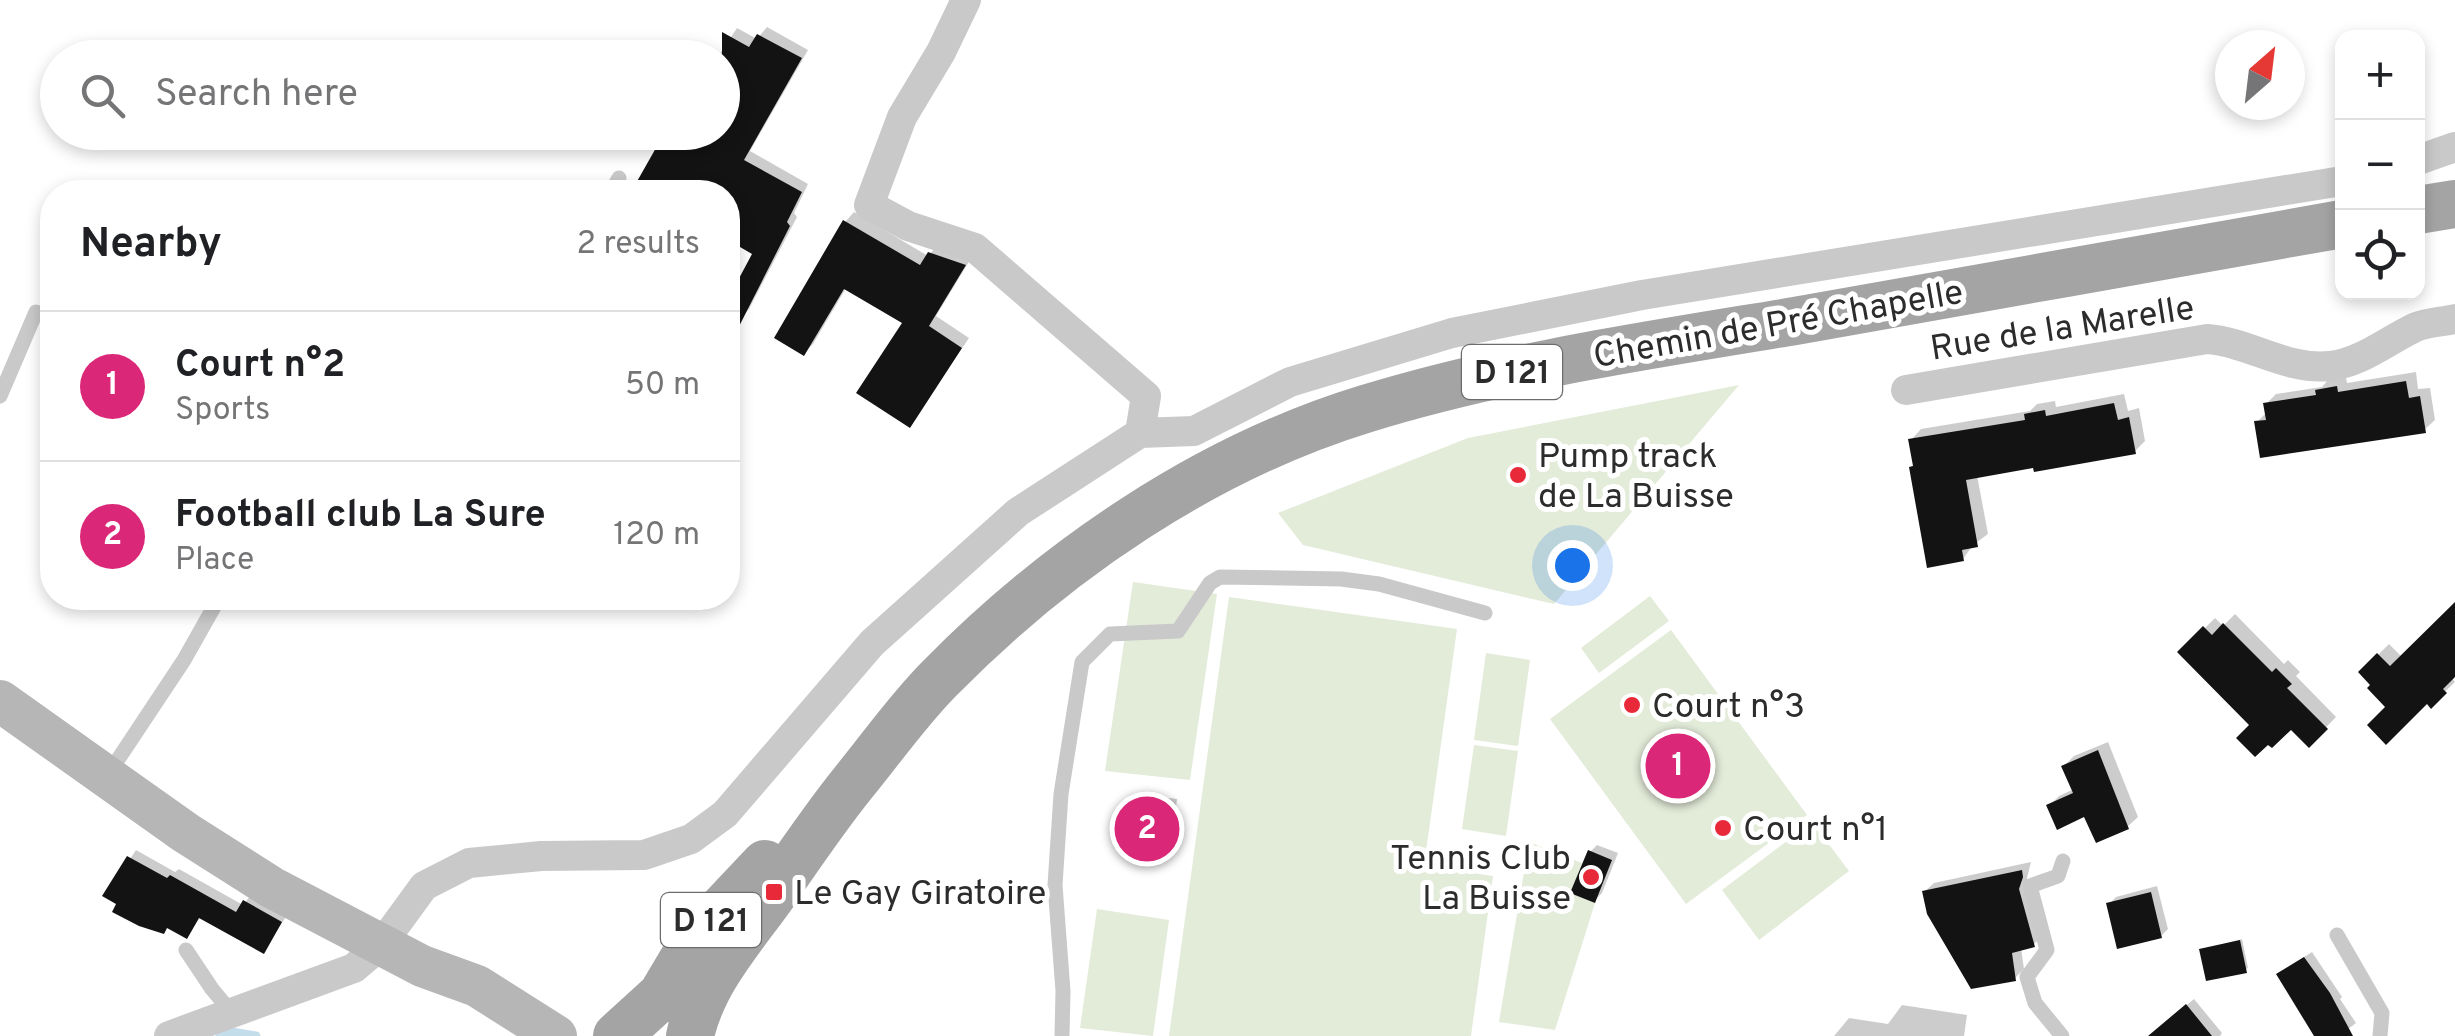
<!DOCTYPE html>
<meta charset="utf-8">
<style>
body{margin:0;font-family:Overpass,sans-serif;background:#f6f6f6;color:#202124}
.controls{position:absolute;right:30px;top:30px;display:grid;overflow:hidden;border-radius:20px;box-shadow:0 5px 15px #0003}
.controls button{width:90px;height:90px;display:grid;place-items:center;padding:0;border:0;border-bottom:2px solid #e0e0e0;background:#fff;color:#202124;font:50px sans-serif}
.compass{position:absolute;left:2215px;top:30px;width:90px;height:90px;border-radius:50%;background:#fff;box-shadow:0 5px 15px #0003;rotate:28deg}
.you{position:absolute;left:1572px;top:565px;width:35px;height:35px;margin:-25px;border:8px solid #fff;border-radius:50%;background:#1a73e8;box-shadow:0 0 0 15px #1a73e833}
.badge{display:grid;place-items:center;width:65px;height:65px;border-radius:50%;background:#db2777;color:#fff;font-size:32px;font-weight:700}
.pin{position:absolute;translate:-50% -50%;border:5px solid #fff;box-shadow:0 2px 10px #0006}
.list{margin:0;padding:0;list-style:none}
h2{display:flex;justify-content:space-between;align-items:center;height:130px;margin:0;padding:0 40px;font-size:42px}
h2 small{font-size:32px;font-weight:400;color:#757577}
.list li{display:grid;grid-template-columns:65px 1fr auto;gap:30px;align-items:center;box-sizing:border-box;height:150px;padding:0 40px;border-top:2px solid #e0e0e0}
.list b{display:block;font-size:38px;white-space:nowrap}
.list p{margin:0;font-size:32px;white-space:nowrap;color:#757577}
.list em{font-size:32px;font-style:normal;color:#757577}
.icon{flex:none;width:55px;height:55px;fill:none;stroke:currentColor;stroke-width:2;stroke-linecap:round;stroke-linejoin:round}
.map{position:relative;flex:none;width:2455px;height:1036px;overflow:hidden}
.search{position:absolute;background:#fff;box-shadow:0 5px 15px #0003;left:40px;top:40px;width:700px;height:110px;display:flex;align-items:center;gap:25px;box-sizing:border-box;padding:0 35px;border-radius:55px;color:#757577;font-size:38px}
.panel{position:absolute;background:#fff;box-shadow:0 5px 15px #0003;left:40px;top:180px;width:700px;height:430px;border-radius:40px}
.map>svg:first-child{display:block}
</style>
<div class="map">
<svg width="2455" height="1036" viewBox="0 0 2455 1036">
<rect width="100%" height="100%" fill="#fff"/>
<path fill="#e3ebd9" d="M1739,385L1554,604L1303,545L1278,513L1468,438Z
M1133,582L1217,594L1190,780L1105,771Z
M1650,596L1669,621L1599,673L1581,648Z
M1229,597L1457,629L1424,866L1493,876L1471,1036H1169Z
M1671,630L1807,815L1686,904L1550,719Z
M1486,653L1530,660L1518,746L1474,740Z
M1474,745L1518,751L1506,836L1462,829Z
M1812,822L1849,871L1759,940L1722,890Z
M1529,842L1582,863L1571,893L1595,903L1555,1030L1499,1022Z
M1097,909L1169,920L1153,1036L1080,1028Z"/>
<path fill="#0003" d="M767,27L808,50L750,151L808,184L794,213L797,217L749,309L741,317L728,310V304L756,253L728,237V192H648L637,186L722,132V58H717L737,28L757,39Z
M854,212L928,256L939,244L973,255L936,316L969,338L910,425L905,322L846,288L813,344L804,353L845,222Z
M2416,372L2418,389L2430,388L2435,420L2424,430L2257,422L2267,412L2266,404L2276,394L2322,387L2328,380L2346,377L2347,383Z
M2124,394L2128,411L2139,408L2145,441L2134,452L1977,475L1988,534L1973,545L1963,559L1916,464L1911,440L1921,429L2030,411L2037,404L2055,401L2056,407Z
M2455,605V673L2451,677L2455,682L2431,705L2427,701L2388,707L2371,662L2389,644L2402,657Z
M2235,614L2284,664L2288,660L2300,672L2296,676L2336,717L2309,745L2291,726L2252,725L2181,652L2215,618L2223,626Z
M2108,742L2138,817L2127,827L2049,806L2059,796L2074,789L2064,766L2074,756Z
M1138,794L1177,799L1171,849L1164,856L1131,801Z
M1597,845L1618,853L1602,893L1595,900L1590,852Z
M136,850L175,872L179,869L243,905L251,895L287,915L264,951L201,916L187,936L106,895Z
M2031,862L2027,878L2042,936L2033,945L2021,948L2024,969L2015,978L1924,892L1934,883Z
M2157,886L2168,929L2161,936L2109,904L2116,897Z
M2242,939L2248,968L2245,970L2202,950Z
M2312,952L2342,997L2340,999L2356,1023L2339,1036H2317L2286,968Z
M2194,999L2222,1033L2220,1036H2172L2170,1019Z
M1902,1005L1967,1015L1964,1036H1834L1849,1018L1888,1024Z"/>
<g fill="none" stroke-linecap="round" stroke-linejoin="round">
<path stroke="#c4ddeb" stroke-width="9" d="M220,1036L232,1032L256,1036"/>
</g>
<path fill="#131313" d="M722,32L749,47L757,34L802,58L744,160L802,192L787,222L790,226L728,348V299L752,254L728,240V192H631L665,132H722Z
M843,220L920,265L928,252L966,265L929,326L962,348L910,428L856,393L902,323L844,289L804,356L774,338Z
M2406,381L2409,398L2420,396L2426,433L2260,458L2254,421L2266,420L2263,403L2316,395L2315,390L2337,386L2338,392Z
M2114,403L2118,420L2129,417L2136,454L2034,472L2033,468L1966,480L1978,547L1962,550L1964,561L1927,568L1909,467L1913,466L1908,439L2025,420L2024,414L2045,410L2046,416Z
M2455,602V677L2443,689L2447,693L2431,709L2427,704L2386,745L2367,725L2385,707L2367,688L2370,685L2358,672L2377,653L2390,666Z
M2223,623L2272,672L2276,668L2292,684L2287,688L2328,729L2309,748L2291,730L2272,748L2268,745L2255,757L2236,738L2249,725L2177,652L2203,626L2212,635Z
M2098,750L2129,829L2096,843L2084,817L2057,830L2046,805L2073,793L2061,766Z
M1128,800L1171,805L1165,859L1122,854Z
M1588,850L1612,860L1595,903L1570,893Z
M127,856L167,878L170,875L236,912L243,900L282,922L264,954L199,918L187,939L167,928L164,934L139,926L112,912L116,904L102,896Z
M2022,870L2023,877L2019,889L2035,947L2012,953L2016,981L1971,989L1927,914L1922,891Z
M2151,892L2162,938L2117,949L2106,903Z
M2240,940L2247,973L2206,981L2199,949Z
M2304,957L2330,993L2353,1036H2314L2276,974Z
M2186,1004L2212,1036H2148Z"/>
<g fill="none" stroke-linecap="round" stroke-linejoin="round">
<path stroke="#c9c9c9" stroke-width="15" d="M611,192L619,178
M0,396L36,312
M109,773L184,660L219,598
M2337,935L2382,1013L2380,1036
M186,950L212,989L232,1013
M1062,1036L1063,991L1055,885L1061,794L1082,662L1110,634L1178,631L1210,583L1220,577L1341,579L1379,584L1485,613
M2062,1036L2035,1003L2027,977L2047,950L2030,886L2058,876L2063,861"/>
<path stroke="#c9c9c9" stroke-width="30" d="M2418,160L2455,147
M1906,390L2207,339C2249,342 2287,371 2330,366C2361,363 2388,340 2416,327C2428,322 2442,322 2455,319
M1140,433L1194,431L1290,382L1452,333L1642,295L2342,181
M169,1036L354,968L381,945L424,886L469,863L541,856L644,855L691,839L725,814L872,643L1018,512L1140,433L1146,396L975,248L908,226L869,205L902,117L941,52L966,0"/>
<path stroke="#b6b6b6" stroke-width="42" d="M0,701L186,833L271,887L422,966L477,986L556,1036"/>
<path stroke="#a4a4a4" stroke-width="48" d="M2418,210L2455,204
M617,1036L662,995L697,936L765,864
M690,1036C702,981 741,939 773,894C799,856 824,819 853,783C881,749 908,710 940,678C1056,560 1205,458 1365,409C1505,366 1650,345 1795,321C1977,289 2160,256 2342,224"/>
</g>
<g fill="#e8293a" stroke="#fff" stroke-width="4">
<circle cx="1518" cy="475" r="10"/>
<circle cx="1632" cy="705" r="10"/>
<circle cx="1723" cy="828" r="10"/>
<circle cx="1591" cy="877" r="10"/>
<rect x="764" y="882" width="20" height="20" rx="5"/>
</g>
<g text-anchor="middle" stroke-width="10" stroke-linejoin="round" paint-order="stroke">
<g fill="#fff" stroke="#6b6b6b" stroke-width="2.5">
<rect x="1462" y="345" width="100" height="54" rx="8"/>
<rect x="661" y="893" width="100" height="54" rx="8"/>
</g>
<g font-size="32" font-weight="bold" fill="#2c2c2c">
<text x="1512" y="383">D 121</text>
<text x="711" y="931">D 121</text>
</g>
<g font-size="35" fill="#2c2c2c" stroke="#fff">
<text transform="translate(1778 323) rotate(-10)" y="12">Chemin de Pré Chapelle</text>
<text transform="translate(2062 327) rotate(-9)" y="12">Rue de la Marelle</text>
</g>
<g font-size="35" fill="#2c2c2c" stroke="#fff" text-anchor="start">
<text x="1538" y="467">Pump track<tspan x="1538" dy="40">de La Buisse</tspan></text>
<text x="1652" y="717">Court n°3</text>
<text x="1743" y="840">Court n°1</text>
<text x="1571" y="869" text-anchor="end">Tennis Club<tspan x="1571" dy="40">La Buisse</tspan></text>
<text x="794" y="904">Le Gay Giratoire</text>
</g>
</g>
</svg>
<div class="controls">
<button>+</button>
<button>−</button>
<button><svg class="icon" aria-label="locate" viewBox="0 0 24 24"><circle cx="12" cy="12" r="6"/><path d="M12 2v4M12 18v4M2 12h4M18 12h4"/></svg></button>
</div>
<svg class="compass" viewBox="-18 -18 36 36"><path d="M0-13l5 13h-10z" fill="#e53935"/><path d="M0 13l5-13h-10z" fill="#757577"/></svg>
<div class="you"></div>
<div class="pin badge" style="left:1678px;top:766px">1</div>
<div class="pin badge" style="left:1147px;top:829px">2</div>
<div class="search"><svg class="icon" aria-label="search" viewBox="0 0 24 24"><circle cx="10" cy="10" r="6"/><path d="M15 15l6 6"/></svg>Search here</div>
<section class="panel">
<h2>Nearby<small>2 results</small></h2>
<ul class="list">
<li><span class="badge">1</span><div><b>Court n°2</b><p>Sports</p></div><em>50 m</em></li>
<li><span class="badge">2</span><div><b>Football club La Sure</b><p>Place</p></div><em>120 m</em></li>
</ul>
</section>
</div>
